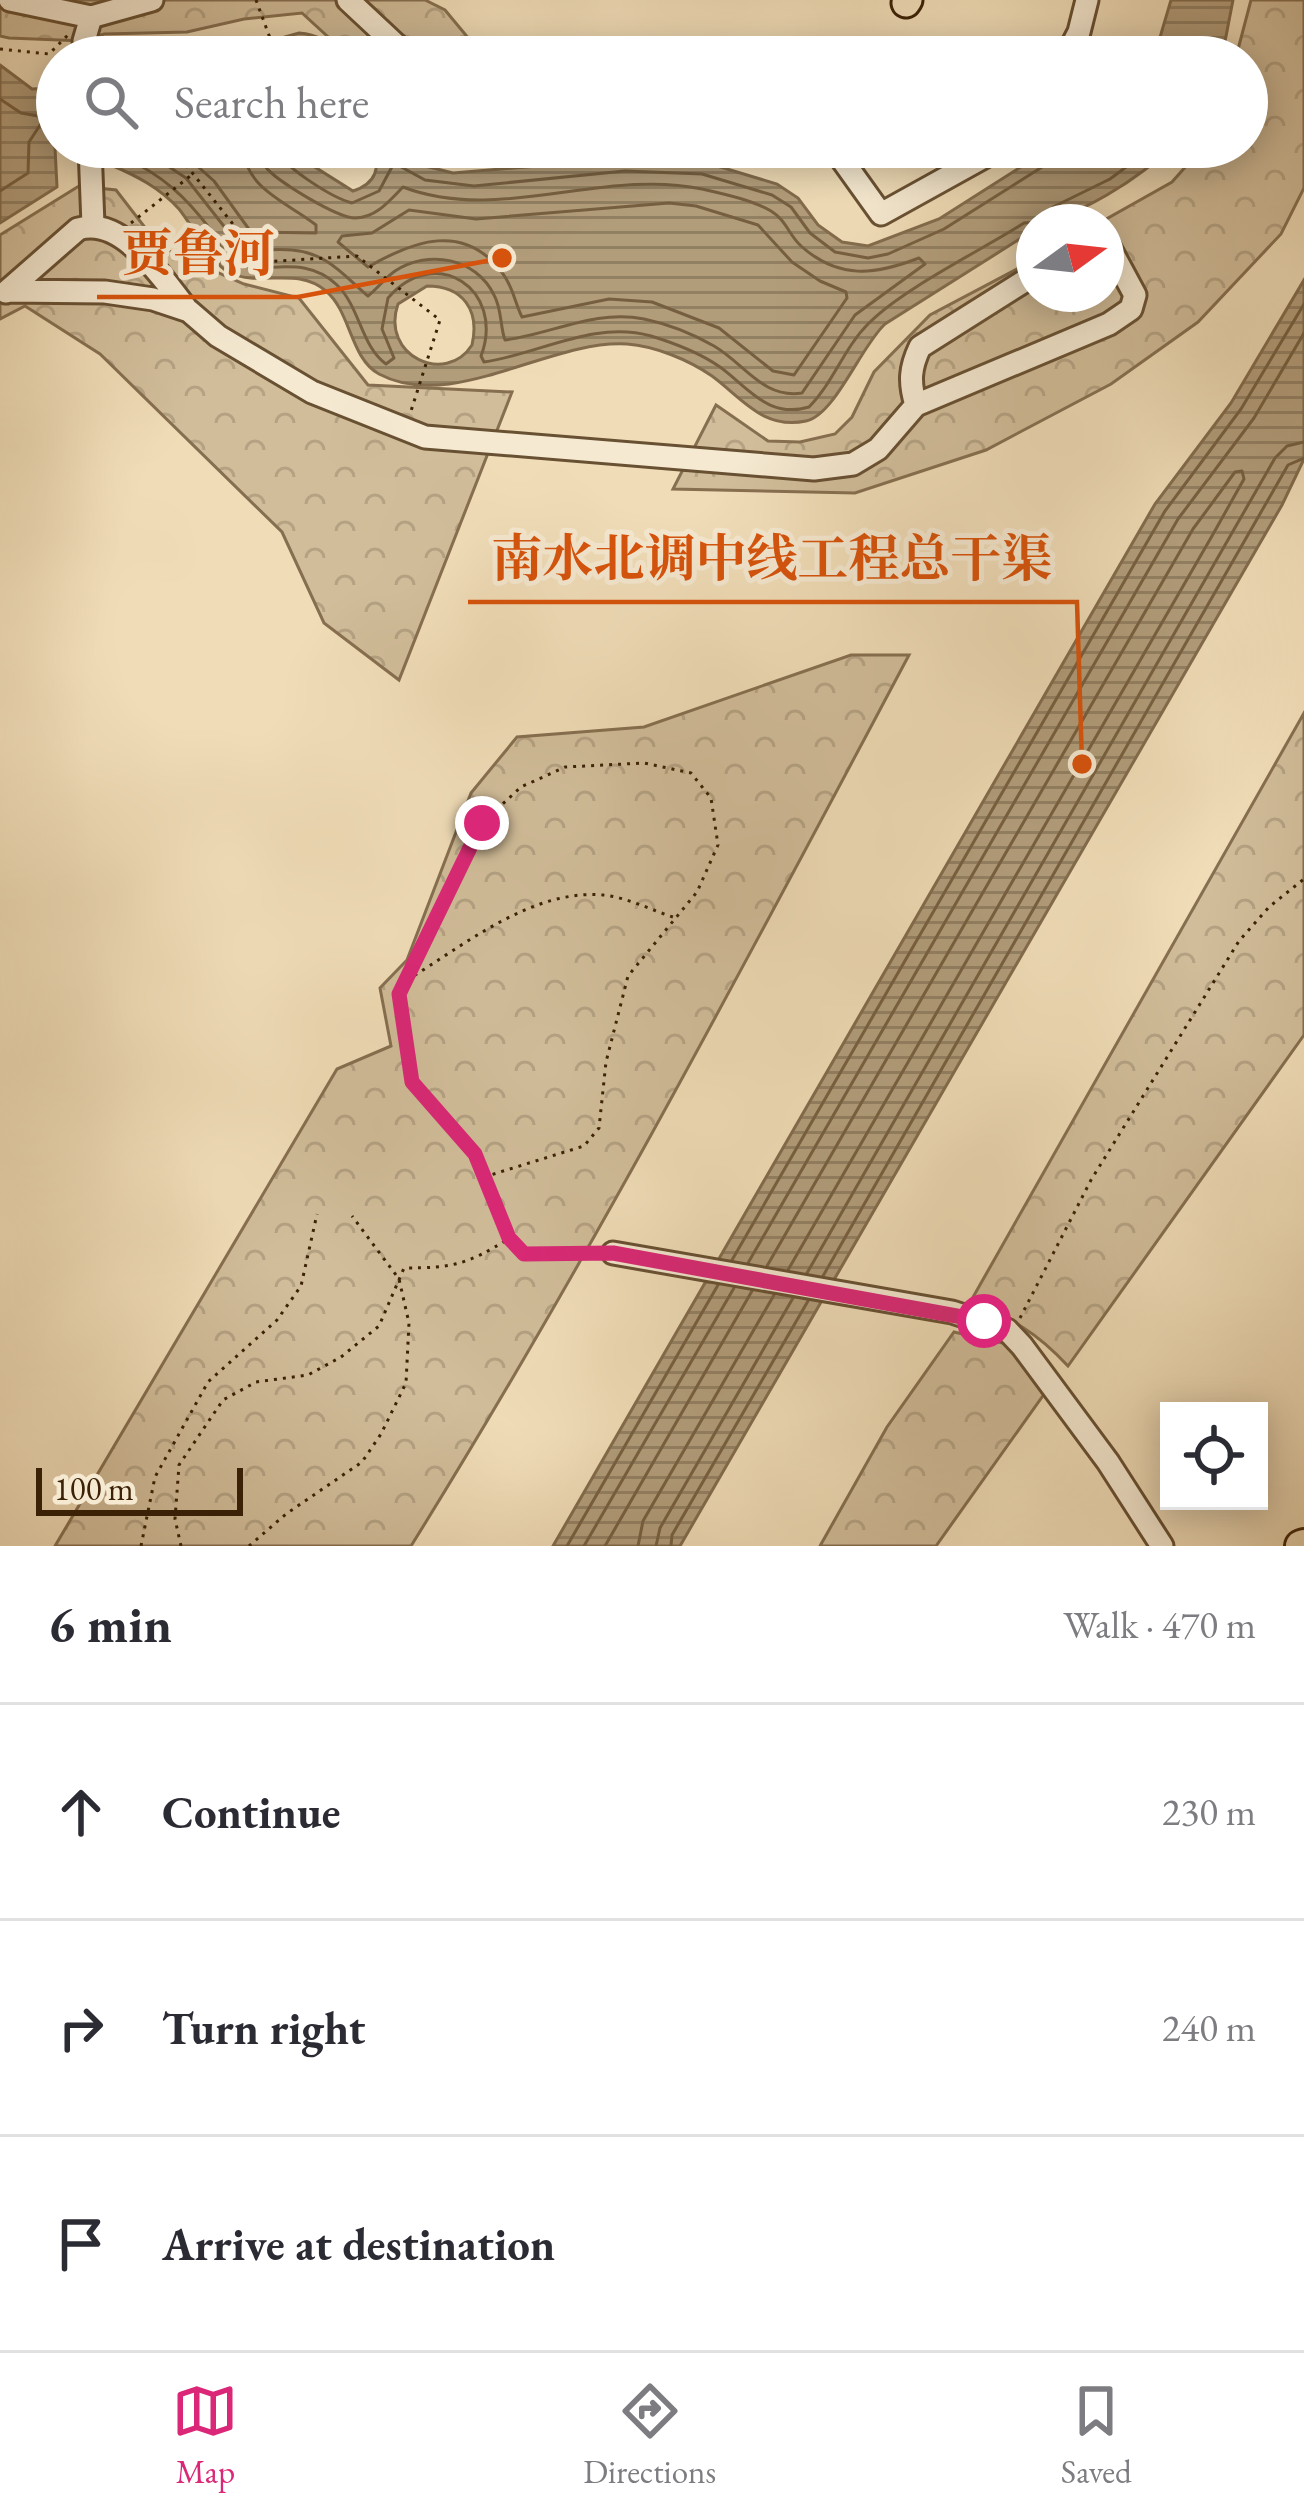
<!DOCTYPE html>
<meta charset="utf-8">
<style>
body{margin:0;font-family:"EB Garamond","Noto Serif SC",serif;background:#f2f2f3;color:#2b2b33}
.controls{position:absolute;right:36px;bottom:36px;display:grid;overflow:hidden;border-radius:0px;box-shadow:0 6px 30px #0003}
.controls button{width:108px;height:108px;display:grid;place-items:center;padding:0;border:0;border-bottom:3px solid #e1e1e2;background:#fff;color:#2b2b33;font:60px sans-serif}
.compass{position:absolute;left:1016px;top:204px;width:108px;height:108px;border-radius:50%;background:#fff;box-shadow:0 6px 30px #0003;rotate:75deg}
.scale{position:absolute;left:36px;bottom:30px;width:207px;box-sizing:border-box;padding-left:12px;border:6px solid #3b2105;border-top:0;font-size:33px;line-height:42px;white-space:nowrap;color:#3b2105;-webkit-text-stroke:9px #f5e9d1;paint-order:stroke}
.stop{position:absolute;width:36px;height:36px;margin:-27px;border:9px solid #db2777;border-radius:50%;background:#fff}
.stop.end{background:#db2777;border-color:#fff;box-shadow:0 3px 12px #0008}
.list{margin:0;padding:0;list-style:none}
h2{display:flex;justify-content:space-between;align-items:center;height:156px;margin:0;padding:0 48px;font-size:51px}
h2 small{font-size:39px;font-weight:400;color:#7c7c81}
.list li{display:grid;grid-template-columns:78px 1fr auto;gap:36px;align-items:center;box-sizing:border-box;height:216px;padding:0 48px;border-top:3px solid #e1e1e2}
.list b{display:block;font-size:45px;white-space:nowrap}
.list em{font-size:39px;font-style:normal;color:#7c7c81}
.icon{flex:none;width:66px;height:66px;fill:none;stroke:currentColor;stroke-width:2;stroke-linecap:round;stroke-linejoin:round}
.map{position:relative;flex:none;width:1304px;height:1546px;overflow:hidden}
.search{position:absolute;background:#fff;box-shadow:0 6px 30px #0003;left:36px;right:36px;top:36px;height:132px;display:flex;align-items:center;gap:30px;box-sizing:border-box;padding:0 42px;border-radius:66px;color:#7c7c81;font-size:45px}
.sheet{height:804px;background:#fff}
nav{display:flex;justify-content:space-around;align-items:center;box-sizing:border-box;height:168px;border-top:3px solid #e1e1e2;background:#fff;font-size:33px;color:#7c7c81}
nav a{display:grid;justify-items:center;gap:6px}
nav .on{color:#db2777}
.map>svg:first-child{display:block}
</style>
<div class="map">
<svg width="1304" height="1546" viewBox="0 0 1304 1546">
<defs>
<pattern id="park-crowns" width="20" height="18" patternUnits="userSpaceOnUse" patternTransform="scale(3)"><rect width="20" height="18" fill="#d1bd9a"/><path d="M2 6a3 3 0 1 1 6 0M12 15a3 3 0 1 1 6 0" fill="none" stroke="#b4a283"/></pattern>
<pattern id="water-rules" width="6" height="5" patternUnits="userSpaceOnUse" patternTransform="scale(3)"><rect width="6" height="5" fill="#b29d7b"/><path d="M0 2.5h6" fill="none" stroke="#928063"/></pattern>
</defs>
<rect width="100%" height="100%" fill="#f0ddb8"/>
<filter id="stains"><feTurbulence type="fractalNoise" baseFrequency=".00167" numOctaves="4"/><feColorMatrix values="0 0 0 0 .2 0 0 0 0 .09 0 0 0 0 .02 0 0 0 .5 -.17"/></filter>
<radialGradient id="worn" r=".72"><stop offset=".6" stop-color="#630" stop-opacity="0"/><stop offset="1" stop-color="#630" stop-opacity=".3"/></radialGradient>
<path fill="url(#park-crowns)" stroke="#866f50" stroke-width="3" d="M0,0H425L445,10L484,57H350L302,13L244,19L187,32L104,34L84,41L9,38L0,36Z
M1251,0H1304V188L1281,234L1198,322L1111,384L986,450L855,493L673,489L716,405L768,441L800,442L835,434L852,417L874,372L930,315L1034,260V294H1106V222H1101L1172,182L1203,147H1247V57H1236Z
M438,147H573L528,157Z
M79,186L116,190L160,247L244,284L299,298L368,385L512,392L399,680L324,623L282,532L100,354L25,306L0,319V235Z
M851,655H909C749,956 591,1257 411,1546H55L337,1069L391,1046L380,988L407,960L471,793L517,737L644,727Z
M1304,713V1035L1068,1366C1038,1334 1012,1316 968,1306Z
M954,1332L1016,1346L1047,1390L936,1546H820L887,1427Z"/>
<path fill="url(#water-rules)" stroke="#826b4c" stroke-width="3" fill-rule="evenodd" d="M1171,0H1233L1222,57H1149L1156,51Z
M299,33C316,34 330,42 338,57L286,52L261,57H200L203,48L242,49Z
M0,65L32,89L52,88L57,187L0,223Z
M111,147H283L353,191C375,184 383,167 370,147H395L421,165L453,173L624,159L704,162L777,184L798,198L818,225L842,242L868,246L939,219L1052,147H1170C1146,175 1071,222 1034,222V230L885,324C861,346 835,415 806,421C763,430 742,398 712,376C689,360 655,346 627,344C550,339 452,413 379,374C350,358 351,312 326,291C297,266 261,287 230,273C212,265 193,226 179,209C160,188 137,176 111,165ZM427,286C463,286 480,310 472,345C446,386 380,356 398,304Z
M1304,280V459L1282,505L680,1546H553L1155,504L1231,403Z"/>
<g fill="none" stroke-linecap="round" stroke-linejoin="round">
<path stroke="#765f40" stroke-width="3" d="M0,99L21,113L38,116L42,122L29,142L28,173L0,191
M123,147L125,158C162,175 186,197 210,229C217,239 222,253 231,260C259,280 300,250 337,285C360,307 361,346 386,364L394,358L382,329L388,298C435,243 506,289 481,356L484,362C540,354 593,320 651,336C674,343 700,353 720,367C749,388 768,419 809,407C833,383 844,348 868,324C902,289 980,251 1024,223L1037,222
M139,147L186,178L241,248C258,252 275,248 292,250C328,253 344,276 368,296C377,289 385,278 395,271C429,249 476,258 494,295C502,309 500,327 505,340C552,334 595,309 644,319C668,324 693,334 714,346C745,364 763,399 802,393L855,315L925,264L919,258C875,275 839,280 801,246C789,235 786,220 771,211C752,200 724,194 702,189C603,168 499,224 403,187C390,200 377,217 356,218C339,219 274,180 265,166C261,158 262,155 261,147
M176,147L214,181L251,232L316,233V225C287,202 245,189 243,147
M276,147C279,165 333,198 352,203L379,191L394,163L425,180L474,186L625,171L702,174L772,195L791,207L810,233L835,252L868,258L888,254L944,229L1050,162L1056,147
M669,203L696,206L758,225L792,262L820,281L846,292L847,298L794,375L773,371L719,328L652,302L609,299L522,317C515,303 513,287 503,274C465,221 413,241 368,267L338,242L342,236L372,233L409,210L476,219Z
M1044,222L1053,207L1110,179L1153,147
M732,1260L1165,511L1241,409L1304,304
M748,1263L1178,519L1254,418L1304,333
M767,1266L1193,529L1235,472L1242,471L1244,479L1212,536L788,1270
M807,1273L1275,458L1287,446L1304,442
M823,1276L1288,465L1304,458
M567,1546L718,1285
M584,1546L734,1288
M605,1546L752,1291
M638,1546L643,1521L774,1295
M656,1546L660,1528L793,1298
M671,1546L672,1535L808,1301"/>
<g stroke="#685032" stroke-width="27">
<path id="minor" d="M10,0L91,17L152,0
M348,0L409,57
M85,57L84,41L91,17
M1066,57L1079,32L1087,0
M90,147L93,225
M833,147L881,214L1002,147
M9,291L105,292L153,299L189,311L218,336L312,392L425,437L814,469L853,464L878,449L916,405L1109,324L1131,309L1135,295L1106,241
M6,292L78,229C122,215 161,277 186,308
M916,405C909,382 910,368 920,347L1034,275
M613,1253L952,1312L1007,1330L1022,1346L1108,1462L1162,1546"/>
</g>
<g stroke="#3b2105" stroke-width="33">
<path id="major" d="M906,3L908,0"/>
</g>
<g stroke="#3b2105" stroke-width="36">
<path id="highway" d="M1301,1546L1304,1545"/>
</g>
<path stroke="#3b2105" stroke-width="3" stroke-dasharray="3 6" stroke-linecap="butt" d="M256,0L277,57
M0,49L49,54L68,35
M175,151L263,262L357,256L440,320L411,411
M131,223L194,173
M407,980C465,945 531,889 603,895C627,897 653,911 676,918
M484,1177L584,1146L599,1128L606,1062L628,976L697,892L718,845L711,798L691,773L644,763L565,767L521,787L482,823L399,994L412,1082L474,1154L509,1238L524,1254L593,1253
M1020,1318L1091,1180L1239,941L1269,907L1304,879
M141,1546L155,1477L208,1382L277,1320L301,1286L317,1214
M181,1546L175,1519L179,1465L223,1400L256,1382L308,1375L341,1357L379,1326L404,1268C451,1268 467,1265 508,1239
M249,1546L286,1514L362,1462L381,1434L406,1383L409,1323L399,1279L352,1216"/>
<use href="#minor" stroke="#f5e9d1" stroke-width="21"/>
<use href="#major" stroke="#f0ddb8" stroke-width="27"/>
<use href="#highway" stroke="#f0ddb8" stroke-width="30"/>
</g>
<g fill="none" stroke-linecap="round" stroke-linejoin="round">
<path stroke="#db2777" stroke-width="15" d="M482,823L399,994L412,1082L475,1154L509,1238L524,1254L613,1253L984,1321"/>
</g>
<path fill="none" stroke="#d7530b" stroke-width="4.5" d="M502 258L298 297H97M1082 764L1077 602H468"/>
<g fill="#d7530b" stroke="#f5e9d1" stroke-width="4.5">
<circle cx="502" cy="258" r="12"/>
<circle cx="1082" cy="764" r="12"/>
</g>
<g font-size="51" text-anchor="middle" font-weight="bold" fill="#d7530b" stroke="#f5e9d1" stroke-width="10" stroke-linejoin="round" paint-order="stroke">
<text x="198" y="271">贾鲁河</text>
<text x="772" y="576">南水北调中线工程总干渠</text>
</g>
<rect width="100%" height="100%" filter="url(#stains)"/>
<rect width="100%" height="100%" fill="url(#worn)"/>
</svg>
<div class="controls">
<button><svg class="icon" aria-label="locate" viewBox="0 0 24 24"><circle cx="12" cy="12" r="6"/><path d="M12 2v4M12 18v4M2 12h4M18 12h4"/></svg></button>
</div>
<svg class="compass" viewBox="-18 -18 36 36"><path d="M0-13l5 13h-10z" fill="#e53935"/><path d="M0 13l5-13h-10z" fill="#7c7c81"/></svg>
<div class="scale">100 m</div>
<div class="stop" style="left:984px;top:1321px"></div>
<div class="stop end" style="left:482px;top:823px"></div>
<div class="search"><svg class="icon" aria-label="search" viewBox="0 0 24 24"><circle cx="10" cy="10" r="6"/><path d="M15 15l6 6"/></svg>Search here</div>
</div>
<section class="sheet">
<h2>6 min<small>Walk · 470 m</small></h2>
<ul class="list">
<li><svg class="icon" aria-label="ahead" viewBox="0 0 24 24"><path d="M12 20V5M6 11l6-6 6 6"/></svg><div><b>Continue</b></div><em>230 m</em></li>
<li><svg class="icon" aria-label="right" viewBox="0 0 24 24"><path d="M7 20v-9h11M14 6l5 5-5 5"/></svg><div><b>Turn right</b></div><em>240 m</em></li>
<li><svg class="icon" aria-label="arrive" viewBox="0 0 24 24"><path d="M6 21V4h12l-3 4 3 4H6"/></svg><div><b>Arrive at destination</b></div></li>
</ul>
</section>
<nav>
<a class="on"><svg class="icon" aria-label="map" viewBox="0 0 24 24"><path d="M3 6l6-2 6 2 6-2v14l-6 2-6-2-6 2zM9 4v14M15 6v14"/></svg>Map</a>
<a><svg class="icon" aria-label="directions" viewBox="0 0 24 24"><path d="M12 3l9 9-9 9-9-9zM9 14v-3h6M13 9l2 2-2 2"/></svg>Directions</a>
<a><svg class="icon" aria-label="saved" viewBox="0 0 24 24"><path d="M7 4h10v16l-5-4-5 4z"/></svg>Saved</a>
</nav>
